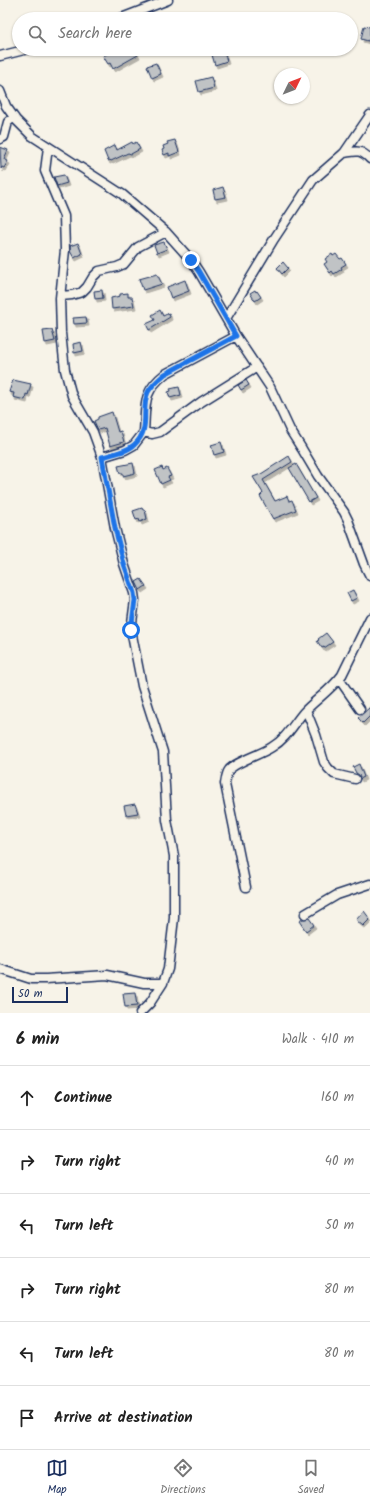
<!DOCTYPE html>
<meta charset="utf-8">
<style>
body{margin:0;font-family:Kalam,sans-serif;background:#f6f6f6;color:#222}
.compass{position:absolute;left:274px;top:68px;width:36px;height:36px;border-radius:50%;background:#fff;box-shadow:0 1px 3px #0004;rotate:47deg}
.scale{position:absolute;left:12px;bottom:10px;width:56px;box-sizing:border-box;padding-left:4px;border:2px solid #1b2f5e;border-top:0;font-size:11px;line-height:14px;white-space:nowrap;color:#1b2f5e;-webkit-text-stroke:3px #f7f3e8;paint-order:stroke}
.stop{position:absolute;width:12px;height:12px;margin:-9px;border:3px solid #1a73e8;border-radius:50%;background:#fff}
.stop.end{background:#1a73e8;border-color:#fff;box-shadow:0 1px 4px #0008}
.list{margin:0;padding:0;list-style:none}
h2{display:flex;justify-content:space-between;align-items:center;height:52px;margin:0;padding:0 16px;font-size:17px}
h2 small{font-size:13px;font-weight:400;color:#767676}
.list li{display:grid;grid-template-columns:26px 1fr auto;gap:12px;align-items:center;box-sizing:border-box;height:64px;padding:0 16px;border-top:1px solid #e0e0e0}
.list b{display:block;font-size:15px;white-space:nowrap}
.list em{font-size:13px;font-style:normal;color:#767676}
.icon{flex:none;width:22px;height:22px;fill:none;stroke:currentColor;stroke-width:2;stroke-linecap:round;stroke-linejoin:round}
.map{position:relative;flex:none;width:370px;height:1013px;overflow:hidden}
.search{position:absolute;background:#fff;box-shadow:0 1px 3px #0004;left:12px;right:12px;top:12px;height:44px;display:flex;align-items:center;gap:10px;box-sizing:border-box;padding:0 14px;border-radius:22px;color:#767676;font-size:15px}
.sheet{height:436px;background:#fff}
nav{display:flex;justify-content:space-around;align-items:center;box-sizing:border-box;height:56px;border-top:1px solid #e0e0e0;background:#fff;font-size:11px;color:#767676}
nav a{display:grid;justify-items:center;gap:2px}
nav .on{color:#1b2f5e}
.map>svg:first-child{display:block}
</style>
<div class="map">
<svg width="370" height="1013" viewBox="0 0 370 1013">
<defs>
<filter id="shadow"><feDropShadow dx="2" dy="3" stdDeviation="0" flood-color="#0004"/></filter>
</defs>
<rect width="100%" height="100%" fill="#f7f3e8"/>
<filter id="ink" filterUnits="userSpaceOnUse"><feTurbulence type="fractalNoise" baseFrequency=".025" numOctaves="2"/><feDisplacementMap in="SourceGraphic" scale="8" xChannelSelector="R" yChannelSelector="G"/><feConvolveMatrix kernelMatrix="1 2 1 2 8 2 1 2 1" color-interpolation-filters="sRGB"/></filter>
<g filter="url(#ink)">
<path fill="#c0c3c5" stroke="#1b2f5e" filter="url(#shadow)" d="M364,26L370,27V40H368V41L361,39Z
M116,49H135L138,55L113,69L110,63L108,64L103,56Z
M224,51L227,61L215,65L212,55Z
M156,63L161,74L152,78L147,66Z
M211,77L214,88L199,92L196,81Z
M175,140L179,152L169,156V153L164,155L162,150L164,149L163,146L168,144L167,142Z
M132,142L133,144L136,142L140,149L131,154L128,153L111,161L110,160L108,161L104,151L115,145L117,150Z
M0,147L8,150L4,159L8,161L4,168L2,167L1,169Z
M64,175L67,183L57,186L54,177Z
M223,187L226,197L215,199L213,190Z
M164,242L167,249L157,253L154,245Z
M78,243L82,254L74,258L70,251V246Z
M332,254L333,256L336,254L340,259L342,258L346,264L341,267L342,269L334,274L332,271L330,273L324,264L327,262L325,259Z
M283,262L288,268L282,274L277,268Z
M157,274L162,284L143,290L139,279Z
M185,280L189,291L171,298L167,287Z
M102,290L103,298L95,299L94,291Z
M255,290L256,292L257,291L261,297L255,301L250,293Z
M128,293V297H132L134,306L112,309L111,298L120,296V294Z
M160,310L163,316L169,313L170,317L149,330L146,324L155,320L152,315Z
M86,317L87,323L74,324L73,318Z
M52,330L55,341L45,343L43,331Z
M81,342L83,351L74,353L73,344Z
M13,380L31,384L28,395L26,394L25,400L13,397L14,393L9,392Z
M246,380L249,385L241,390L238,385Z
M179,387L181,395L170,398L168,392L171,391L170,389Z
M112,412L118,432L121,431L124,442L110,446L105,428L98,430L94,421L98,419V417Z
M221,442L224,452L214,455L211,445Z
M289,456L292,462L263,480L275,501L287,496L289,501L292,500L296,510L273,519L260,496L263,493L253,477L261,474Z
M133,463L135,473L123,476V473H120L118,466Z
M296,464L316,498L309,502L289,468Z
M162,467L163,470L167,468L171,476L168,477L170,480L161,484L155,470Z
M142,508L143,510H145L147,519L140,522L139,519L136,520L133,511Z
M141,579L146,586L140,590L136,582Z
M353,590L357,598L351,601L347,593Z
M326,633L333,642L324,648V647L322,648L317,641L319,640L318,639Z
M370,707V716L363,723L358,718Z
M359,764L364,777L360,779L359,775L356,773L353,767Z
M135,804L138,813L126,815L124,806Z
M364,911L370,919L363,926L356,920Z
M309,918L314,925L306,931L299,921L303,919Z
M135,993L137,1006L125,1007L123,994Z"/>
<g fill="none" stroke-linecap="round" stroke-linejoin="round">
<g stroke="#1b2f5e" stroke-width="11">
<path id="minor" d="M119,19L168,0
M0,56L28,49
M0,91L6,106L16,120L32,136L122,194L166,232L191,260L199,272L236,336L270,387L290,430L302,449L318,476L344,512L348,520L364,564L370,576
M0,139L4,137L8,122L14,117
M344,153C357,151 360,149 370,159
M61,296L72,295L82,292L87,287L93,277L99,271L117,267L124,264L138,247L166,232
M227,317L274,239L313,180L344,153L370,115
M144,432C146,405 142,392 165,374L236,336
M102,457L125,450L134,445L144,432L152,434L160,432L201,402L257,367
M339,679L360,709
M306,710L316,735L324,762L328,768L334,774L355,779
M246,887L225,784C226,779 226,774 229,770C235,762 262,754 272,747C286,739 293,725 303,713C315,700 331,690 342,675L370,618
M305,914L337,895L370,884
M0,969L31,979H46L107,975L144,983H163L168,969L174,918V856L167,820L163,752L142,686L131,630L135,600L134,593L124,564L115,528L102,457L93,432L72,396L65,370L61,333L60,298L65,250L64,216L45,171L48,147
M140,1013L150,1003L163,983"/>
</g>
<use href="#minor" stroke="#f7f3e8" stroke-width="8"/>
</g>
</g>
<g fill="none" stroke-linecap="round" stroke-linejoin="round" filter="url(#ink)">
<path stroke="#1a73e8" stroke-width="5" d="M131,630L135,600L134,593L124,564L115,528L102,457C113,454 126,452 134,445C152,429 140,410 148,392C152,385 159,379 165,374L236,336L199,272L191,260"/>
</g>
</svg>
<svg class="compass" viewBox="-18 -18 36 36"><path d="M0-13l5 13h-10z" fill="#e53935"/><path d="M0 13l5-13h-10z" fill="#767676"/></svg>
<div class="scale">50 m</div>
<div class="stop" style="left:131px;top:630px"></div>
<div class="stop end" style="left:191px;top:260px"></div>
<div class="search"><svg class="icon" aria-label="search" viewBox="0 0 24 24"><circle cx="10" cy="10" r="6"/><path d="M15 15l6 6"/></svg>Search here</div>
</div>
<section class="sheet">
<h2>6 min<small>Walk · 410 m</small></h2>
<ul class="list">
<li><svg class="icon" aria-label="ahead" viewBox="0 0 24 24"><path d="M12 20V5M6 11l6-6 6 6"/></svg><div><b>Continue</b></div><em>160 m</em></li>
<li><svg class="icon" aria-label="right" viewBox="0 0 24 24"><path d="M7 20v-9h11M14 6l5 5-5 5"/></svg><div><b>Turn right</b></div><em>40 m</em></li>
<li><svg class="icon" aria-label="left" viewBox="0 0 24 24"><path d="M17 20v-9H6M10 6l-5 5 5 5"/></svg><div><b>Turn left</b></div><em>50 m</em></li>
<li><svg class="icon" aria-label="right" viewBox="0 0 24 24"><path d="M7 20v-9h11M14 6l5 5-5 5"/></svg><div><b>Turn right</b></div><em>80 m</em></li>
<li><svg class="icon" aria-label="left" viewBox="0 0 24 24"><path d="M17 20v-9H6M10 6l-5 5 5 5"/></svg><div><b>Turn left</b></div><em>80 m</em></li>
<li><svg class="icon" aria-label="arrive" viewBox="0 0 24 24"><path d="M6 21V4h12l-3 4 3 4H6"/></svg><div><b>Arrive at destination</b></div></li>
</ul>
</section>
<nav>
<a class="on"><svg class="icon" aria-label="map" viewBox="0 0 24 24"><path d="M3 6l6-2 6 2 6-2v14l-6 2-6-2-6 2zM9 4v14M15 6v14"/></svg>Map</a>
<a><svg class="icon" aria-label="directions" viewBox="0 0 24 24"><path d="M12 3l9 9-9 9-9-9zM9 14v-3h6M13 9l2 2-2 2"/></svg>Directions</a>
<a><svg class="icon" aria-label="saved" viewBox="0 0 24 24"><path d="M7 4h10v16l-5-4-5 4z"/></svg>Saved</a>
</nav>
